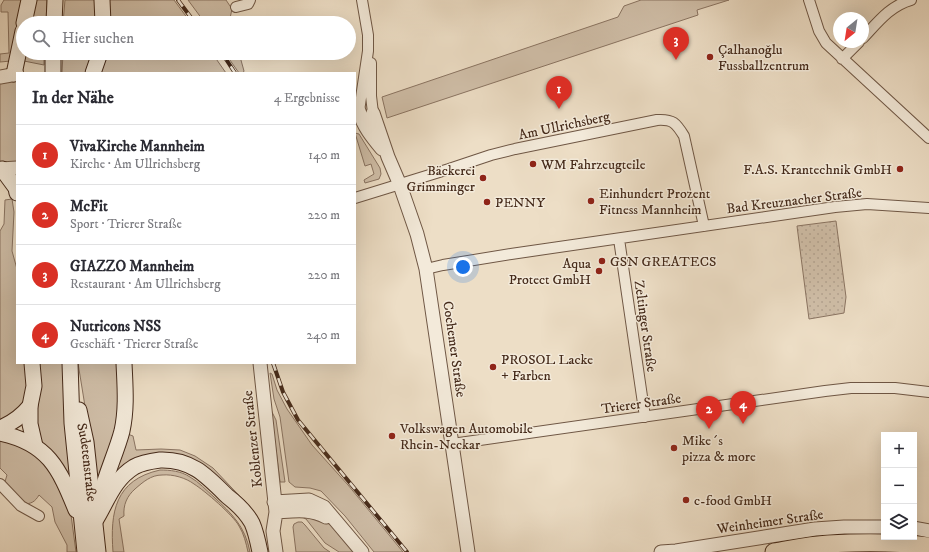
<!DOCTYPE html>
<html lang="de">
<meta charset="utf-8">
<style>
body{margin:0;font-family:"IM FELL DW Pica",serif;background:#f7f7f7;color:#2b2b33}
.controls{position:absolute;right:12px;bottom:12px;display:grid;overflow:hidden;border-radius:0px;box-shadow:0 4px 16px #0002}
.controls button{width:36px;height:36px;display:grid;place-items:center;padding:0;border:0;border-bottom:1px solid #e1e1e2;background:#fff;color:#2b2b33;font:20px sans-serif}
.compass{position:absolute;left:833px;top:12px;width:36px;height:36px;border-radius:50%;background:#fff;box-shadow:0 4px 16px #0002;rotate:210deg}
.you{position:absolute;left:463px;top:267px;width:14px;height:14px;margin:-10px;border:3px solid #fff;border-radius:50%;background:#1a73e8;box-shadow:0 0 0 6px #1a73e833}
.badge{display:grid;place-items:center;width:26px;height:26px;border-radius:50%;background:#d93025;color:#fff;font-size:13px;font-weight:700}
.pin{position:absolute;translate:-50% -33px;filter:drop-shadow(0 1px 2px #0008)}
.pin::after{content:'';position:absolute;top:21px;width:14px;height:12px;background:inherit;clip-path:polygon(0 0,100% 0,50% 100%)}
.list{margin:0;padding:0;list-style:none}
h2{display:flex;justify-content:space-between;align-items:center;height:52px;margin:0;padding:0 16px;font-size:17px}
h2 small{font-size:13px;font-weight:400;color:#7c7c81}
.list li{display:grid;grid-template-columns:26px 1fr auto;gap:12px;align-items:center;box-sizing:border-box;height:60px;padding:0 16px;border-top:1px solid #e1e1e2}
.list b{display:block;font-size:15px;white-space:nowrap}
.list p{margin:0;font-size:13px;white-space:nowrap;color:#7c7c81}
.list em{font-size:13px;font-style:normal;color:#7c7c81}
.icon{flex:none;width:22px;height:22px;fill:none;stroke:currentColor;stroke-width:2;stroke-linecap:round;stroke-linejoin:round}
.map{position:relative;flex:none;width:929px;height:552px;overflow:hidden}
.search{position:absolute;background:#fff;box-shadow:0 4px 16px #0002;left:16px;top:16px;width:340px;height:44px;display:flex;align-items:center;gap:10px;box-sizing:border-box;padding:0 14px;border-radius:22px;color:#7c7c81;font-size:15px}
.panel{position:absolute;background:#fff;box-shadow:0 4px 16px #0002;left:16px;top:72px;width:340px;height:292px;border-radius:0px}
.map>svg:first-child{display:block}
</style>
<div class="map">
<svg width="929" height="552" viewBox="0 0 929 552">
<defs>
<pattern id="park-dots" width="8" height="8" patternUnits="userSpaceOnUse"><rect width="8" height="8" fill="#d0bfa9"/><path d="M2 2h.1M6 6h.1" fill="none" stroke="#b4a491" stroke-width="1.8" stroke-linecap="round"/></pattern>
</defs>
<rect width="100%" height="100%" fill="#eddec6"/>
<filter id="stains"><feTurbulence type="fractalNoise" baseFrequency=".005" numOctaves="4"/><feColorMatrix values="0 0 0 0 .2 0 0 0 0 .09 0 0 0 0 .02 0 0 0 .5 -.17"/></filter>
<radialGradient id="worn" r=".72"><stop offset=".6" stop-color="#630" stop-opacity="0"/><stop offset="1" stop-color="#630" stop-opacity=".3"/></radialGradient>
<path fill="#d0bfa9" stroke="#8a7462" d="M4,0H26L11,61L0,62V54L9,53L8,12H1V5Z
M34,0H47L46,23H30Z
M65,0H99V23H63Z
M108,0H174L191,23H108Z
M188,0H226L232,9L229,23H205Z
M641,0H729L697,10L698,15L387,118L382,97L618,17L624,6Z
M26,53H44V65L24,61Z
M63,53H97L87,73H62Z
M105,53H212L226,73H96Z
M225,53H239L244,71L243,73H239Z
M17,78V164L0,166V81Z
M355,133L359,134L380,168L381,174L379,179L365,183L364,180L374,174L371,164L365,166Z
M12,199L14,212L12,251L17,269V363H28L29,383L20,413L0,424V231L4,224L5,200Z
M37,363H63L75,492L38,442L34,433Z
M78,363H120L121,412L96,497L89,431Z
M270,373L272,374L277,390L287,409L312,445L348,485L403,552H374L345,516L321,491L310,488L295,487L289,482L280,417L274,399Z
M271,410L276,420L285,482H280Z
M125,433L133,436L136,450L161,449L180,450L195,456L213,468L249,506L258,520V528L178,457L110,482Z
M0,438L15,441L48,462L69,500L76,552H67V545L55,522L52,507L39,495C35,502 31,504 23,504L4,485L7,475L0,468Z
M160,470C170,470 181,471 190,477C199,482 206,490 214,497C232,514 245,526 250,552H248C246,543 244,534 239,526C233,515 205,491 194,484C186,478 173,474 162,475C151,475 143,482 135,489C127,496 123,505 124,516L119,519L124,552H113C110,512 115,480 160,470Z
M298,515L322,519L333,527L354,552H339L325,543L306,519Z
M298,522H302L305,525L324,548L330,552H296L293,527L294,524Z"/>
<path fill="url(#park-dots)" stroke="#8a7462" d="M836,221L846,297L844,313L809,319L797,226Z"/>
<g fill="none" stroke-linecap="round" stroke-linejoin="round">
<g stroke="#6f5745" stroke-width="12">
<path id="minor" d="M809,0L819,31L826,43L929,138
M236,7L248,4L250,0
M863,38C878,22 890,6 911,0
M842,59L859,42
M371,63V96L373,113
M359,111L368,51V35L362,0
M355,198L449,169L491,155L515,149L657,120C673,119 676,123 684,136L704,226
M619,239L645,417
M426,269L443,265L511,254L835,207L867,204L929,208
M452,444L825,391L851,388H895L929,392
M0,484L21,506L39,516"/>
</g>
<g stroke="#6f5745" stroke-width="15">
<path id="tertiary" d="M0,77L17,74
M359,111C363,126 372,137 382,149
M373,113L388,157L400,185L417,234L426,269L468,552
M0,169L17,168
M260,363L276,512L273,531L276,552
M274,502L309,500L324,507L362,552
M276,512C293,511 310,508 326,517
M914,528L929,531
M661,552L676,551L815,529L844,527H884"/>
</g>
<g stroke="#452a1a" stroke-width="17">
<g id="secondary">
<path d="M102,0L103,23"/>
<path d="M24,23L29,0"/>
<path d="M54,23L55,0"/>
<path d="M53,53V73"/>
<path d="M93,73L100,53"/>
<path d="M14,74L23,31"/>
<path d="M2,169L16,188L17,193"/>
<path d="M32,363L34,386L30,406V424L35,446"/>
<path d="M70,363L72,423L85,552"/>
<path id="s1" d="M79,410L86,442L98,552"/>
<path d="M0,428C13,423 21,417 30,406"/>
<path d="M0,433C48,443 59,468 76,510"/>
<path d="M100,499C105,475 116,454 122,431C127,408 125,386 124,363"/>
<path d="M95,521C107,502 113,480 134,467C141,463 152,461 160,460C191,459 206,475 227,496C236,503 246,512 252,523C256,532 258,542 260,552"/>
</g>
</g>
<g stroke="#452a1a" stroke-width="19">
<path id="trunk" d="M774,552C792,549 810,545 828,544C862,542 896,542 929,546"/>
</g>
<use href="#minor" stroke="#f3eada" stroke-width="10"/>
<use href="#tertiary" stroke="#f3eada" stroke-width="13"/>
<use href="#secondary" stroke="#f3eada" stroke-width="15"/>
<use href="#trunk" stroke="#eddec6" stroke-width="17"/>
<g stroke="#452a1a" stroke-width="4">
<path id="rail" d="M178,0L195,23
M222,53L235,73
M273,363L283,392L298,420L407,552"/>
</g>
<use href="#rail" stroke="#f3eada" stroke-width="2.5" stroke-dasharray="8" stroke-linecap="butt"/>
</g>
<g fill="#8f2418" stroke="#f3eada" stroke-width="1.5">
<circle cx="710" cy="57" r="4"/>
<circle cx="533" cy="164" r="4"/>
<circle cx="900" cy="169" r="4"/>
<circle cx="483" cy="178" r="4"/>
<circle cx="591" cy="201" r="4"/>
<circle cx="487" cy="202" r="4"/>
<circle cx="602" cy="261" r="4"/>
<circle cx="599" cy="271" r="4"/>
<circle cx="493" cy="367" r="4"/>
<circle cx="392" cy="436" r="4"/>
<circle cx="674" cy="448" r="4"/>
<circle cx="686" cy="500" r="4"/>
</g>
<g text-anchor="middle" stroke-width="3" stroke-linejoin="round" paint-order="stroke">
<g font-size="14" fill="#452a1a" stroke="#f3eada" text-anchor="start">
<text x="718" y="54">Çalhanoğlu<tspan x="718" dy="16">Fussballzentrum</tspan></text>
<text x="541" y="169">WM Fahrzeugteile</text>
<text x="892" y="174" text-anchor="end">F.A.S. Krantechnik GmbH</text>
<text x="475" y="175" text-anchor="end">Bäckerei<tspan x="475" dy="16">Grimminger</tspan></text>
<text x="599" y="198">Einhundert Prozent<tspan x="599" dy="16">Fitness Mannheim</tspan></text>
<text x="495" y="207">PENNY</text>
<text x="610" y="266">GSN GREATECS</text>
<text x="591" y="268" text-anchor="end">Aqua<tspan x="591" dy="16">Protect GmbH</tspan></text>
<text x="501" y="364">PROSOL Lacke<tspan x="501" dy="16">+ Farben</tspan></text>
<text x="400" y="433">Volkswagen Automobile<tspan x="400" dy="16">Rhein-Neckar</tspan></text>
<text x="682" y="445">Mike´s<tspan x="682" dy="16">pizza &amp; more</tspan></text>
<text x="694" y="505">c-food GmbH</text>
</g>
<g font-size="14" fill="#452a1a" stroke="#f3eada">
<text transform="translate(564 125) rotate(-12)" y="5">Am Ullrichsberg</text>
<text transform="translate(794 200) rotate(-7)" y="5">Bad Kreuznacher Straße</text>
<text transform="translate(646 326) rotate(82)" y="5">Zeltinger Straße</text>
<text transform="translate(455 349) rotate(82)" y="5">Cochemer Straße</text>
<text transform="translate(641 403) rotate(-8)" y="5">Trierer Straße</text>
<text transform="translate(252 439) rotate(-96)" y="5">Koblenzer Straße</text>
<text dy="5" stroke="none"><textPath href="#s1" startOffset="53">Sudetenstraße</textPath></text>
<text transform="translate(770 521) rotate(-8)" y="5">Weinheimer Straße</text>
</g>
</g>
<rect width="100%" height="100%" filter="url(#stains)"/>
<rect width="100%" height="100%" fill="url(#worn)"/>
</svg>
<div class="controls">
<button>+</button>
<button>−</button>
<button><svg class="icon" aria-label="layers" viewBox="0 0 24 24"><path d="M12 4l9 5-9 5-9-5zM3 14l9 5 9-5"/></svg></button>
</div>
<svg class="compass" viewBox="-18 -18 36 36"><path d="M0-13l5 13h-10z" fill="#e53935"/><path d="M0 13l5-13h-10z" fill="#7c7c81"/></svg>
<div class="you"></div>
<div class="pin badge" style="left:559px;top:109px">1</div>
<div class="pin badge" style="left:709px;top:429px">2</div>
<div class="pin badge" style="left:676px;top:60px">3</div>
<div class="pin badge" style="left:743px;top:424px">4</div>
<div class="search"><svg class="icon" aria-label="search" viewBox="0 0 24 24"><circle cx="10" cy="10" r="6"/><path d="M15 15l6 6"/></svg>Hier suchen</div>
<section class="panel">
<h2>In der Nähe<small>4 Ergebnisse</small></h2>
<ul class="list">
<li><span class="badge">1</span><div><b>VivaKirche Mannheim</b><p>Kirche · Am Ullrichsberg</p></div><em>140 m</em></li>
<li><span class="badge">2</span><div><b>McFit</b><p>Sport · Trierer Straße</p></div><em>220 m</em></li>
<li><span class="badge">3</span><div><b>GIAZZO Mannheim</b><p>Restaurant · Am Ullrichsberg</p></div><em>220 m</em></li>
<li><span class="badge">4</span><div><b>Nutricons NSS</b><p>Geschäft · Trierer Straße</p></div><em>240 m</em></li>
</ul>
</section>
</div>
